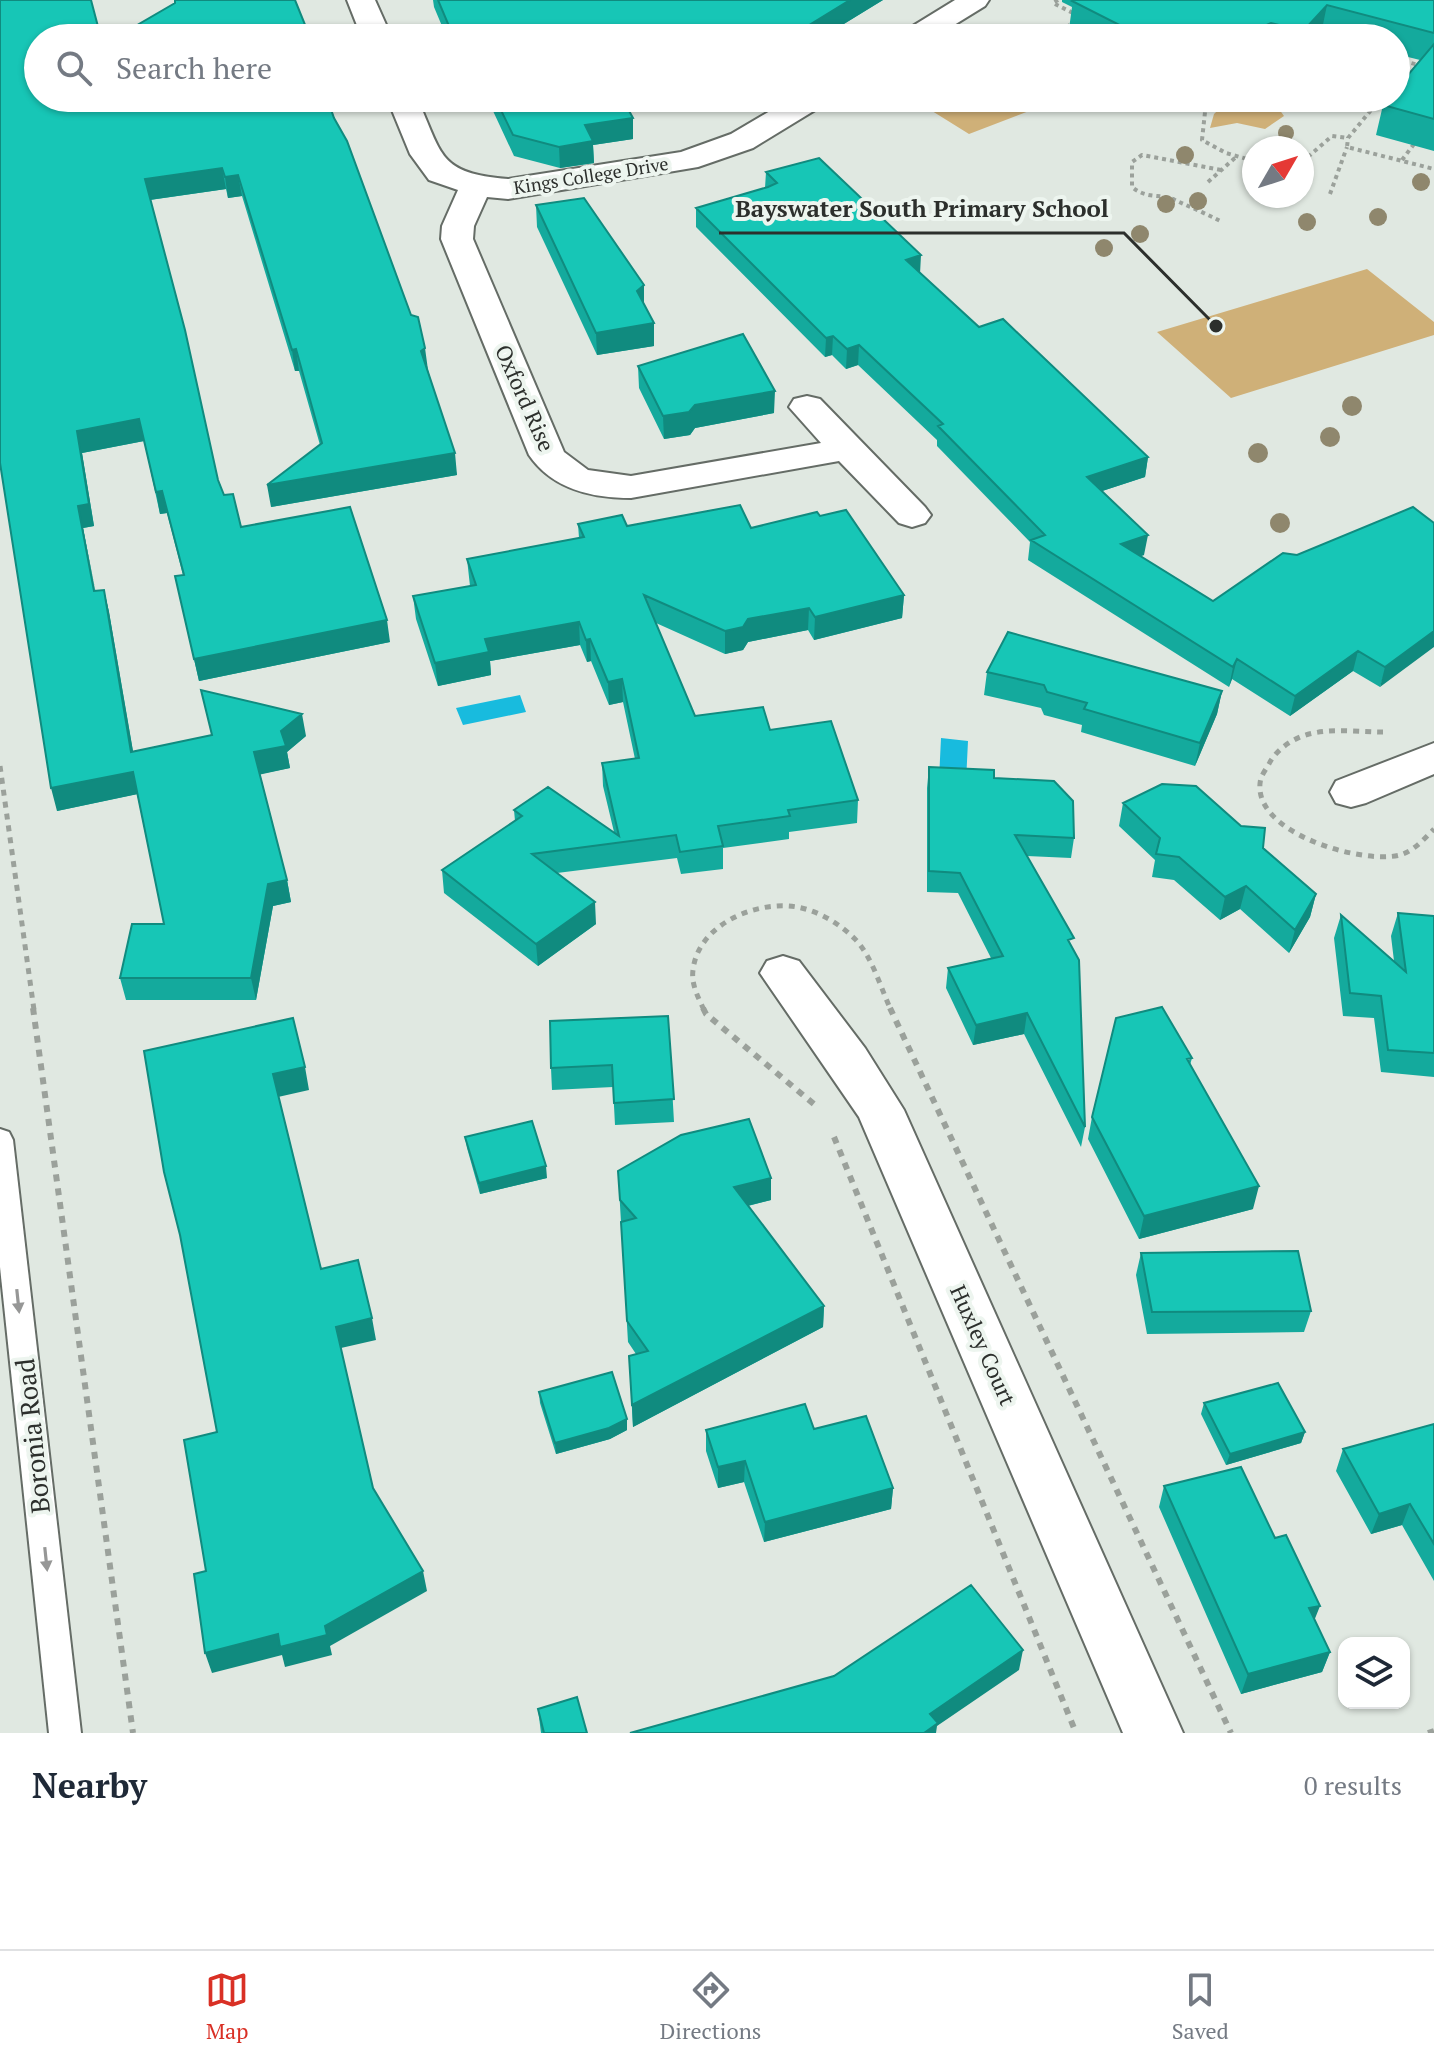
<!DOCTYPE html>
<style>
body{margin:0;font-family:"PT Serif",serif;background:#f2f2f3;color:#1f2937}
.controls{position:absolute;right:24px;bottom:24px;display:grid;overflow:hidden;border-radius:16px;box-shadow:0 2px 6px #0004}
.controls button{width:72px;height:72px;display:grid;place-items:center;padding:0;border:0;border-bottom:2px solid #e0e1e3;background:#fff;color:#1f2937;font:40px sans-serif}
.compass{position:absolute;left:1242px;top:136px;width:72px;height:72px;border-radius:50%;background:#fff;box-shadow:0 2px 6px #0004;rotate:51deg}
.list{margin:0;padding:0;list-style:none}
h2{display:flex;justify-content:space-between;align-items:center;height:104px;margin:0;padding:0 32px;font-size:34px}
h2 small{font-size:26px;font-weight:400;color:#747a83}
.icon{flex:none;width:44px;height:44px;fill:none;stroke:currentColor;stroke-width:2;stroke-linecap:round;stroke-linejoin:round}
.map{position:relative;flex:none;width:1434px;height:1733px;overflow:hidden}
.search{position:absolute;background:#fff;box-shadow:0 2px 6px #0004;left:24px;right:24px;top:24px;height:88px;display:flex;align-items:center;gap:20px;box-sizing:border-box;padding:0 28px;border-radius:44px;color:#747a83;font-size:30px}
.sheet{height:216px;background:#fff}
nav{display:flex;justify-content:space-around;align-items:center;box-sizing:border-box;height:112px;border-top:2px solid #e0e1e3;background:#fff;font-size:22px;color:#747a83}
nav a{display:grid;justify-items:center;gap:4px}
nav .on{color:#d93025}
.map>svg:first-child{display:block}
</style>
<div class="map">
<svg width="1434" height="1733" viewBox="0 0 1434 1733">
<rect width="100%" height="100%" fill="#e0e8e1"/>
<path fill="#cfb078" d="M925,98H1063L969,134L916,101Z
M1231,98L1274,102L1284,116L1265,129L1237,123L1210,128L1214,114Z
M1367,269L1434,322V335L1231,398L1157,332Z"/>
<path fill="#18bbde" d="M520,695L526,712L463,725L456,708Z
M941,738L968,741L966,782L939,780Z"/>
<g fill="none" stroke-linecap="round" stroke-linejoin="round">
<g stroke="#656c66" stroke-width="4">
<path id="lane" d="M0,1129L9,1132L13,1140L81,1733H49L0,1267Z"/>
</g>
<g stroke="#656c66" stroke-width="4">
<path id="street" d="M347,0H375L392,38H362Z
M955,0H989L985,6L933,38H898L903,32Z
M387,98H417C443,156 438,173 508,179L681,152L731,134L792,98H829L825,104L753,148L698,167L508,199L487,197L474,226L473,239L564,452L588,470L631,476L821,443L789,407L794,399L807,396L820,399L925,507L931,515L925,523L912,527L899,523L839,461L631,498C591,498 552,489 529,455L441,239L442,226L458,190L429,180L410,154Z
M1434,743V774L1366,803L1351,807L1336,803L1330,792L1336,781Z
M783,956L799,961L865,1048L904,1110L1183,1733H1123L859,1117L760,973L767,961Z"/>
</g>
<path stroke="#9ba19b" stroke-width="4" stroke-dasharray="4 4" stroke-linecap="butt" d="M1058,0L1053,3L1075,14
M863,38L874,31
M1045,38L1072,24
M1396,59L1434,69
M1396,80L1404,75L1413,76
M1184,98L1206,103L1202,140L1226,153L1254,161
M1381,98L1348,138L1347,147L1434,169
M854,105L865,98
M1402,160L1417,140
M1302,162L1332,136L1348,138
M1221,170L1142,155L1132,162V187C1148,200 1160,193 1175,200C1190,207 1207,214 1222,222
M1208,182L1236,157
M1330,194L1347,147"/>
<path stroke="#9ba19b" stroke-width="5" stroke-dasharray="6 6" stroke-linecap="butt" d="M1383,732C1359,732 1333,728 1309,734C1294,738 1278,748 1270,762C1268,766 1263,773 1261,778C1247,832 1362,865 1400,855C1414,851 1424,839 1434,829
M0,766L34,1010
M704,1010C698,997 691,984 693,970C698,924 757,900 797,907C819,911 840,924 855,939C872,956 881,989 891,1010"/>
<path stroke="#9ba19b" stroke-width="6" stroke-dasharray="7 7" stroke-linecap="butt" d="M33,1008L133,1733
M703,1008L706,1014L815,1105
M890,1008L1231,1733
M834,1137L1076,1733
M1428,1733L1434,1731"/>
<use href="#lane" fill="#fff" fill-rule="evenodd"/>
<use href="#street" fill="#fff" fill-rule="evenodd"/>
</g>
<g fill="#8f876d">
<circle cx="1286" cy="133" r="8"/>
<circle cx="1185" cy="155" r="9"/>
<circle cx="1421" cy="182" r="9"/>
<circle cx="1198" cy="201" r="9"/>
<circle cx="1166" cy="204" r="9"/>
<circle cx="1378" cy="217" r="9"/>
<circle cx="1307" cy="222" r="9"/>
<circle cx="1140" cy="234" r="9"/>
<circle cx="1104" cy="248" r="9"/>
<circle cx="1352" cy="406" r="10"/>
<circle cx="1330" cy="437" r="10"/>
<circle cx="1258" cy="453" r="10"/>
<circle cx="1280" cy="523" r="10"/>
</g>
<path fill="#14aa9d" d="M433,0H883L821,38H447L434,7Z
M1062,0H1434V151L1376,135L1383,105L1420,60L1396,54V38H1336L1321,34L1317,38H1086L1069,29L1072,7L1062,2Z
M38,38L327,98L428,370L457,475L271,507L320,445L299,371H295L242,196L228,198L226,189L150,200L218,480L224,495L241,527L390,642L199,681L175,576L183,575L167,513L160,514L144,441L82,453L94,526L83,528L95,591L104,590L109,612L133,752L306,736L287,752L290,768L260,774L287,880L291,902L273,906L256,1000H126L120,978L164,924L137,794L57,811Z
M487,98H649L625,104L633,118V139L593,145L594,163L560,168L514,156Z
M766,172L920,273L979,327L1148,457L1145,477L1102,491L1144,555L1140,556L1213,601L1297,555L1434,523L1380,687L1353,671L1290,716L1232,679L1229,687L1028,560L1030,542L937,446V440L858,365L846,369L832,355L825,357L696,227V208L765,188Z
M536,205L644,285V305L654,346L597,355L537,227Z
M638,366L774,413L695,428L690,435L664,439L639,388Z
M820,516L904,595L902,618L814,640L808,630L748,642L743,650L725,654L656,623L695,716L770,730L858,800L857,823L789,832V839L723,848V869L681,874L677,858L557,873L596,924L538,966L444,893L442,870L515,821L514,810L614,832L603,786L602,763L635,759L623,702L609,705L591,661L587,662L580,645L490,661L491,675L438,686L416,619L413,596L470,586L467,559L579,538L578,524L627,526L751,528Z
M987,672L1222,691L1217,714L1195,766L1081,732L1082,725L1044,715L1041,708L984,695Z
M929,767L994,778L1074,838L1071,858L1027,856L1072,948L1085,1127L1081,1147L1024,1034L973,1045L946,988L948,968L991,958L958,893L927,892V788Z
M1123,803L1263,848L1316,894L1310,917L1289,953L1240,909L1220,920L1174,880L1152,877L1155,860L1119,826Z
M1398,913L1434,916V1077L1381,1072L1374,1018L1343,1016L1334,938L1341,915L1394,961L1391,936Z
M668,1016L674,1122L615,1125L613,1087L552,1090L551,1068Z
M1192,1058L1190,1065L1253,1209L1139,1239L1088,1139L1092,1117Z
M465,1137L547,1178L480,1194L467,1148Z
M618,1171L771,1200L748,1206L824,1306L823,1327L633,1427L629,1356L636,1354L628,1342Z
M1141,1253L1311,1311L1304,1332L1147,1334L1136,1275Z
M539,1392L627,1419V1430L610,1439L556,1454L540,1403Z
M1204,1403L1305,1432L1301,1443L1226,1465L1201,1414Z
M1434,1424V1581L1402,1525L1371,1534L1336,1471L1343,1449Z
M814,1429L893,1488L891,1509L764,1542L744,1482L718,1488L706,1451V1430Z
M1164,1486L1275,1538L1330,1652L1322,1672L1241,1694L1159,1507Z
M538,1709L587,1733H541Z"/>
<path fill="#108b7f" d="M850,0H883L821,38H788Z
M1327,5L1321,34L1317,38H1298L1300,30Z
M1271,23L1269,38H1236Z
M1176,30L1174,38H1156Z
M616,98H649L616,106Z
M633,118V139L593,145L594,163L560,168L559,147L585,125Z
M222,168L226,189L149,200L145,179Z
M238,175L242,196L228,198L225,177Z
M921,255L920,274L906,260Z
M644,285V307L637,291Z
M654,323V346L597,355L596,333Z
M833,336L832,355L825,357L826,338Z
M859,345L858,365L846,369L847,349Z
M425,348L428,370L421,351Z
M296,349L299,371H295L292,350Z
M775,391L774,413L695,428L690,435L664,439L663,416L695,405Z
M139,419L144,441L82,453L94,526L83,528L100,614L78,506L77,431Z
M455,453L457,475L271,507L267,485Z
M1148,457L1145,477L1084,497L1087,477Z
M162,491L167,513L160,514L156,492Z
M1148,535L1144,555L1118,564L1121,544Z
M104,590L109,612L137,774L131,752Z
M904,595L902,618L814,640L815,617Z
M809,608L808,630L748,642L743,650L725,654V631L748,619Z
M387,620L390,642L199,681L194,659Z
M579,622L580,645L490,661L491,675L438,686L435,663L485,639Z
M1434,631V647L1380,687L1385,667Z
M590,639L591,661L587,662L586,640Z
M1358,651L1353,671L1290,716L1295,696Z
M1237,659L1232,679L1229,687L1233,667Z
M622,679L623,702L609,705L608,682Z
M1222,691L1217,714L1195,766L1200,743Z
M302,714L306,736L287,752L290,768L258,775L254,752Z
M133,772L138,794L57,811L51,788Z
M287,880L291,902L273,906L256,1000L251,978L268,884Z
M1246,886L1240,909L1220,920L1225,897Z
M1316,894L1310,917L1289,953L1295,930Z
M595,902L596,924L538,966L536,944Z
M1027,1013L1024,1034L973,1045L976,1025Z
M305,1067L309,1090L278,1097L273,1074Z
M546,1166L547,1178L480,1194L479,1183Z
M771,1178V1200L734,1209V1187Z
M1259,1186L1253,1209L1139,1239L1144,1216Z
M824,1306L823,1327L633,1427L632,1405Z
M372,1318L376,1340L341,1348L336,1327Z
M627,1419V1430L610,1439L556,1454L555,1443Z
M1305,1432L1301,1443L1226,1465L1230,1454Z
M745,1461L744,1482L718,1488V1467Z
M893,1488L891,1509L764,1542L765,1522Z
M1410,1504L1402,1525L1371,1534L1379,1514Z
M423,1571L427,1591L330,1646L332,1655L285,1667L282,1655L212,1673L205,1653L278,1634L325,1626Z
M1320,1606L1312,1626L1309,1608Z
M1023,1650L1019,1670L937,1726L936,1733H924L930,1714Z
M1330,1652L1322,1672L1241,1694L1248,1674Z"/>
<path fill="#17c6b6" stroke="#108b7f" stroke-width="2" d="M0,0H91L101,38H38V98H327L334,118L347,141L411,315L418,317L425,348L421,351L455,453L267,485L322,443L296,349L292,350L238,175L225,177L222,168L145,179L185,330L218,480L224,495L233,494L241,527L350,507L387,620L194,659L175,576L184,575L162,491L156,492L139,419L77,431L89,504L78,506L94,591L104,590L131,752L212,735L201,690L302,714L281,731L286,746L254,752L287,880L268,884L251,978H120L132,924H164L133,772L51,788L0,463Z
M175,0H295L310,37L115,38L175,3Z
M438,0H850L788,38H454Z
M1074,0H1434V33L1327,5L1306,28L1300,30L1271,23L1236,38H1192L1176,30L1156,38H1145L1072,1Z
M1434,44V119L1383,105L1389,98H1396V89Z
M495,98H622L633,118L585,125L593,141L559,147L513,135Z
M819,158L921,255L906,260L979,327L1003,319L1148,457L1087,477L1148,535L1121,544L1213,601L1283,553L1297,555L1413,507L1434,523V631L1385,667L1358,651L1295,696L1237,659L1233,667L1031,540L1045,535L938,426L943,424L859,345L847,349L833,336L826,338L696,208L768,187L777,183L766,172Z
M584,198L644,285L637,291L654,323L596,333L536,205Z
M743,334L775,391L695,405L689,412L663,416L638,366Z
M740,505L751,528L817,512L820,516L846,510L904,595L815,617L809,608L748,619L743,627L725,631L644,595L695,716L763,707L770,730L831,721L858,800L788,810L790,816L718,826L723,846L680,852L676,835L532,854L595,902L536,944L442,870L522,816L514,810L548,787L619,836L602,763L639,758L622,679L608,682L590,639L586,640L579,622L485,639L489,652L435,663L413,596L476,585L467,559L584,537L578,524L622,515L627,526Z
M1008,632L1222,691L1200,743L1084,709L1087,703L1047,692L1044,685L987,672Z
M929,767L994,770V778L1054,781L1073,801L1074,838L1015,835L1074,938L1068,940L1079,960L1085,1127L1027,1013L976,1025L948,968L1003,956L960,873L929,871Z
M1162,784L1196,786L1241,826L1265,828L1263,848L1316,894L1295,930L1246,886L1225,897L1179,857L1156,854L1160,838L1123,803Z
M1398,913L1434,916V1053L1388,1050L1381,996L1350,993L1341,915L1406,972Z
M1162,1007L1192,1058L1187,1059L1259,1186L1144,1216L1092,1117L1116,1018Z
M668,1016L674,1099L614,1103L612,1065L551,1068L550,1021Z
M293,1018L305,1067L273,1074L321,1269L358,1260L372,1318L336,1327L373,1488L423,1571L325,1626L327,1635L280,1647L278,1634L205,1653L194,1574L206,1571L184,1440L217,1432L180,1235L164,1172L144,1051Z
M749,1119L771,1178L734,1187L824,1306L632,1405L629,1356L648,1351L627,1321L621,1222L636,1218L620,1200L618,1171L681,1135Z
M532,1121L546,1166L479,1183L465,1137Z
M1298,1251L1311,1311L1152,1312L1141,1253Z
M612,1372L627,1419L609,1428L555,1443L539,1392Z
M1278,1383L1305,1432L1230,1454L1204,1403Z
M805,1404L814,1429L866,1416L893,1488L765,1522L745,1461L718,1467L706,1430Z
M1434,1424V1544L1410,1504L1379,1514L1343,1449Z
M1241,1467L1275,1538L1286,1535L1320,1606L1309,1608L1330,1652L1248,1674L1164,1486Z
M971,1585L1023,1650L930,1714L938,1723L924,1733H630L834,1676Z
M577,1697L587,1733H544L538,1709Z"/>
<defs><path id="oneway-solid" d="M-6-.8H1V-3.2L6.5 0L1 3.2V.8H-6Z" transform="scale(2)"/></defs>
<g fill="#969796">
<use href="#oneway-solid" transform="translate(18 1301) rotate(84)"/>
<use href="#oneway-solid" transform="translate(46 1559) rotate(84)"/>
</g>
<g text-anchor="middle" stroke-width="8" stroke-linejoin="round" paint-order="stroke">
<g font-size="18" fill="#2c2f2c" stroke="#edf5ef">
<text transform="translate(591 176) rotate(-9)" y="6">Kings College Drive</text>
</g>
<g font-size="22" fill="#2c2f2c" stroke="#edf5ef">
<text transform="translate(525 398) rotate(66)" y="8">Oxford Rise</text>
<text transform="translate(983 1345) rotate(66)" y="8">Huxley Court</text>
</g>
<g font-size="26" fill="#2c2f2c" stroke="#edf5ef">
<text transform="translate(33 1436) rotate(-96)" y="9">Boronia Road</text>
</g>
</g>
<path fill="none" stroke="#2c2f2c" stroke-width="3" d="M1216 326L1124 233H719"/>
<circle fill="#2c2f2c" stroke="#edf5ef" stroke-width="3" cx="1216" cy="326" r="8"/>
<g font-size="24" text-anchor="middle" font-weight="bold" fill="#2c2f2c" stroke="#edf5ef" stroke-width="8" stroke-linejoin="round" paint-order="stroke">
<text x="922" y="217">Bayswater South Primary School</text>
</g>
</svg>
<div class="controls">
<button><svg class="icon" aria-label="layers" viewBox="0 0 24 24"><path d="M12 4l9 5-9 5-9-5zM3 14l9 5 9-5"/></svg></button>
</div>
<svg class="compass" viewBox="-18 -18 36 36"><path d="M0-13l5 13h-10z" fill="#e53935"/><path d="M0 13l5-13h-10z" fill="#747a83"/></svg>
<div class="search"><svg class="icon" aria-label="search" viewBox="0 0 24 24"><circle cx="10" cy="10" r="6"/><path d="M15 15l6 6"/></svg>Search here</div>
</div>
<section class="sheet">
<h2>Nearby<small>0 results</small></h2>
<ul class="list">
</ul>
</section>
<nav>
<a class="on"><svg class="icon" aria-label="map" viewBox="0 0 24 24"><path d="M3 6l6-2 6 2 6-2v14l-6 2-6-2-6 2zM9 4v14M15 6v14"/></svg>Map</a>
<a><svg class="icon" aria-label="directions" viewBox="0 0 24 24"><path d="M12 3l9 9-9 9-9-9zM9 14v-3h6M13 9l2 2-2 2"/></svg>Directions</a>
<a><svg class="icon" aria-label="saved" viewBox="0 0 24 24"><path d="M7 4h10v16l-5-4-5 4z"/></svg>Saved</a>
</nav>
